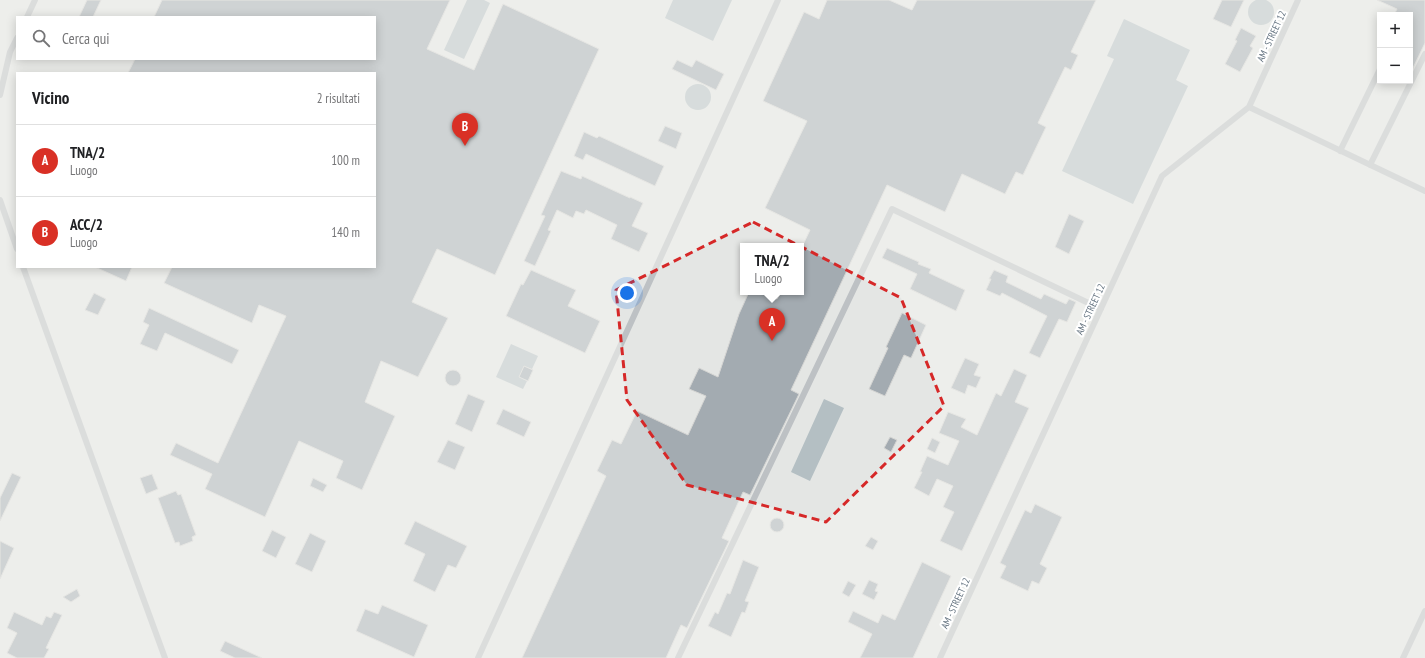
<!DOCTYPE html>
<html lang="it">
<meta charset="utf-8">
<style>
body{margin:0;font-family:"PT Sans Narrow",sans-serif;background:#f6f6f6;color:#202124}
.controls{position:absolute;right:12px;top:12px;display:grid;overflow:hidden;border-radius:0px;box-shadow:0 2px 10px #0003}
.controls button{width:36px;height:36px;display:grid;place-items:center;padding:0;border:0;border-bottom:1px solid #e0e0e0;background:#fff;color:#202124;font:20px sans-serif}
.you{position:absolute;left:627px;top:293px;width:14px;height:14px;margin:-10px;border:3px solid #fff;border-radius:50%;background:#1a73e8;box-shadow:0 0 0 6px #1a73e833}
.badge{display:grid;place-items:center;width:26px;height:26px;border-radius:50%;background:#d93025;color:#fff;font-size:13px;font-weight:700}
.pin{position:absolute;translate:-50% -33px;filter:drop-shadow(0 1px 2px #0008)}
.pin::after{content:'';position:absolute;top:21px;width:14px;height:12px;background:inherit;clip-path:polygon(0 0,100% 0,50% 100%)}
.popup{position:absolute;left:740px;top:243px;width:64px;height:52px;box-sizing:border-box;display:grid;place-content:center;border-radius:0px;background:#fff;filter:drop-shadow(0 1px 3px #0005);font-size:13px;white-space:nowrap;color:#757577}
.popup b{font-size:15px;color:#202124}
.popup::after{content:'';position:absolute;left:50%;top:100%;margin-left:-8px;border:8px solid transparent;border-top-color:#fff}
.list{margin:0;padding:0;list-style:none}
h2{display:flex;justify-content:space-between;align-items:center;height:52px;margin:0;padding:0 16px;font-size:17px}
h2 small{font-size:13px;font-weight:400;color:#757577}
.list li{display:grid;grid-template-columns:26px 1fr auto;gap:12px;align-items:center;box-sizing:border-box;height:72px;padding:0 16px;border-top:1px solid #e0e0e0}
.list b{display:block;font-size:15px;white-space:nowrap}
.list p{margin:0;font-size:13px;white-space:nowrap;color:#757577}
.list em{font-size:13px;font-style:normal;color:#757577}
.icon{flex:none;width:22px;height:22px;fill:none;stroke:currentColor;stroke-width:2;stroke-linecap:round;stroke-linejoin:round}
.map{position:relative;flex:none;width:1425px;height:658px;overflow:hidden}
.search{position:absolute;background:#fff;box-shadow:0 2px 10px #0003;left:16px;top:16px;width:360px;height:44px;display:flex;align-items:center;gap:10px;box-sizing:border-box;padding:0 14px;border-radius:0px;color:#757577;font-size:15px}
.panel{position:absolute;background:#fff;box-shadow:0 2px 10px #0003;left:16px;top:72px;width:360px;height:196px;border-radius:0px}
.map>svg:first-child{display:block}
</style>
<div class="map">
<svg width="1425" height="658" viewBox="0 0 1425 658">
<rect width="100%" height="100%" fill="#f4f4f0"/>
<path fill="#e4e6e4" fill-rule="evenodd" d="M0,0H1425V658H0ZM1380,15H1410V81H1380ZM17,17H375V59H17ZM17,73H375V267H17ZM743,246H801V292H743Z"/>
<path fill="#b4bfc3" d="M1248 12a13 13 0 1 1 26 0a13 13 0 1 1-26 0Z
M467,0H484L490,3L464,59L444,50Z
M673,0H732L713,41L665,18Z
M1124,19L1190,50L1176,80L1188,86L1133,204L1062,171L1114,59L1107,56Z
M685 97a13 13 0 1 1 26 0a13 13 0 1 1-26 0Z
M511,344L538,356L532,369L524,366L519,377L527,381L523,389L496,377Z
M824,399L844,408L810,481L791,472Z"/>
<path fill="#a3abb1" stroke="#d5d5d3" d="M87,0H101L93,17H79Z
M162,0H450L427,49L474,70L503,4L599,49L495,275L437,249L412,302L448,318L418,377L381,361L365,402L395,416L362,490L336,478L343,461L299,441L265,517L205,489L212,474L170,455L176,443L218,463L286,316L259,305L252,323L164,283L172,267H375V73H128L135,59H375V17H154Z
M827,0H889L912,10L917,0H1096L1071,52L1078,55L1071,70L1065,67L1038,123L1046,127L1023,175L1016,172L1005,194L962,174L945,212L887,185L791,390L799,394L750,495L743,492L722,538L729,541L687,628L681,625L666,658H522L606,476L597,471L612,440L621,444L637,411L688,435L706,396L689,389L699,368L718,377L739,314L749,292H761L777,299L781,292H801V249L810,230L765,208L807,121L763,101L804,12L819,19Z
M1222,0H1244L1231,27L1213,19Z
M1377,0H1425V43L1410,74V15H1394L1397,9Z
M1241,28L1256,36L1250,46L1253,48L1240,72L1225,64L1237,41L1235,40Z
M677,60L692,67L696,60L724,74L716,90L672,69Z
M665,126L682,133L676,149L658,141Z
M584,132L597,138L599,136L664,166L655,186L586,154L583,160L574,156Z
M561,171L581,179L582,176L630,198V197L643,203L632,226L648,233L639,252L611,239L617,225L586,210L584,214L576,211L573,218L557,210L548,230L551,231L535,266L524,261L545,216L541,215Z
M1069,214L1084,221L1069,254L1055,247Z
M887,248L919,262L918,264L931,269L929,273L965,290L956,311L910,289L917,274L882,258Z
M95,267H132L126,281Z
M531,270L576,290L568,306L600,321L585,353L506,316L521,284L523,285Z
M994,270L1008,276L1006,282L1041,299L1044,294L1066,304L1069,299L1076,302L1067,322L1059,319L1040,358L1029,353L1047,316L1002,293L1000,296L986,290L991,279H989Z
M94,293L106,299L98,315L85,310Z
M149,308L239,350L232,364L165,333L157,351L140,344L149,325L143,322Z
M902,313L926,325L911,358L904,355L885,396L869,389L888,348L886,347Z
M965,358L979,364L974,375L981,377L976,388L968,385L965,394L951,388Z
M524,366L533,370L528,381L519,377Z
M1014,369L1027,375L1015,402L1029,408L962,551L940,541L954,512L943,507L953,486L937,479L929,496L914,488L922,472H920L927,456L948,465L959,441L939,433L948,412L966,419L961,427L977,435L996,393L1001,396Z
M445 378a8 8 0 1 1 16 0a8 8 0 1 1-16 0Z
M468,394L485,401L472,432L455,424Z
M503,409L531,422L524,437L496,424Z
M890,437L897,440L891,452L884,448Z
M932,438L940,442L935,453L927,449Z
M448,440L465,447L455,470L437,462Z
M12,473L21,477L0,521V498Z
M152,474L158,489L146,494L140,478Z
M313,478L327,485L323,492L310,486Z
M176,491L178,495L181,494L196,535L192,537L193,541L180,546L179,542L175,543L158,498Z
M1035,504L1062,517L1040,564L1047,568L1039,584L1032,581L1028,591L1000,578L1006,566L1000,563L1025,510L1031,513Z
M770 525a7 7 0 1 1 14 0a7 7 0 1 1-14 0Z
M415,521L467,546L456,568L448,565L435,592L413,581L425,554L404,544Z
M272,530L286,537L276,558L262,551Z
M310,533L326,541L312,572L295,564Z
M871,537L878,541L873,550L865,546Z
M0,541L14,548L0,579Z
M743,560L759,567L745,601L749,602L745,613L742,612L731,637L708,626L715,612L718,614L727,593L730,594Z
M922,562L951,576L913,658H860L872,634L848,622L853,611L878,623L882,614L895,620Z
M869,580L878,584L875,591L878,592L874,600L862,594Z
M848,581L856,585L849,597L842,593Z
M77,589L80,596L71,602L63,597Z
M382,605L428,625L414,657L356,631L365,609L378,614Z
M14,612L42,625L46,616L51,618L54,612L62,615L46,648L49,649L44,658H17L7,653L17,633L7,628Z
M225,641L262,658H235L220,651Z"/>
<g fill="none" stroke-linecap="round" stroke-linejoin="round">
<path stroke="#bdc1c4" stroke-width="6" d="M27,17L35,0
M0,95L10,52L17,38
M1249,107L1425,191
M1340,151L1380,69
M1370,165L1425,54
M0,200L17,249
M23,267L116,524L165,658
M478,658L778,0
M678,658L892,209L1101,309
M940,658L1162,176L1249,107L1298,0
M1403,658L1425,611"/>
</g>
<path d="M0 0H1425V658H0ZM753,222L901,298L944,406L826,522L687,485L627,400L616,290Z" fill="#f4f4f0" fill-opacity=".55" fill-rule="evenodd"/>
<path fill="none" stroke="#d62828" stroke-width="3" stroke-dasharray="8 5" stroke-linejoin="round" d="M753,222L901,298L944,406L826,522L687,485L627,400L616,290Z"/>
<g text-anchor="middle" stroke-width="4" stroke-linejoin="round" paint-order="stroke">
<g font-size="10" fill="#647380" stroke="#fff">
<text transform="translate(1271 36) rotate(-65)" y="4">AM - STREET 12</text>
<text transform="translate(1090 309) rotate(-65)" y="4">AM - STREET 12</text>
<text transform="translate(955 603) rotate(-65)" y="4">AM - STREET 12</text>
</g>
</g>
</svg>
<div class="controls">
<button>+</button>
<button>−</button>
</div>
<div class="you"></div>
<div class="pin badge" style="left:772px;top:341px">A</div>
<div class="popup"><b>TNA/2</b>Luogo</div>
<div class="pin badge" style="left:465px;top:146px">B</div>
<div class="search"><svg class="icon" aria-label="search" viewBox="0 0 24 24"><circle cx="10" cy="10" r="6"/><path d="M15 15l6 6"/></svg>Cerca qui</div>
<section class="panel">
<h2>Vicino<small>2 risultati</small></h2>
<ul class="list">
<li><span class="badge">A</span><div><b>TNA/2</b><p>Luogo</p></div><em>100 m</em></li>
<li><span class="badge">B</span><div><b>ACC/2</b><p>Luogo</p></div><em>140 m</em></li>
</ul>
</section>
</div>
